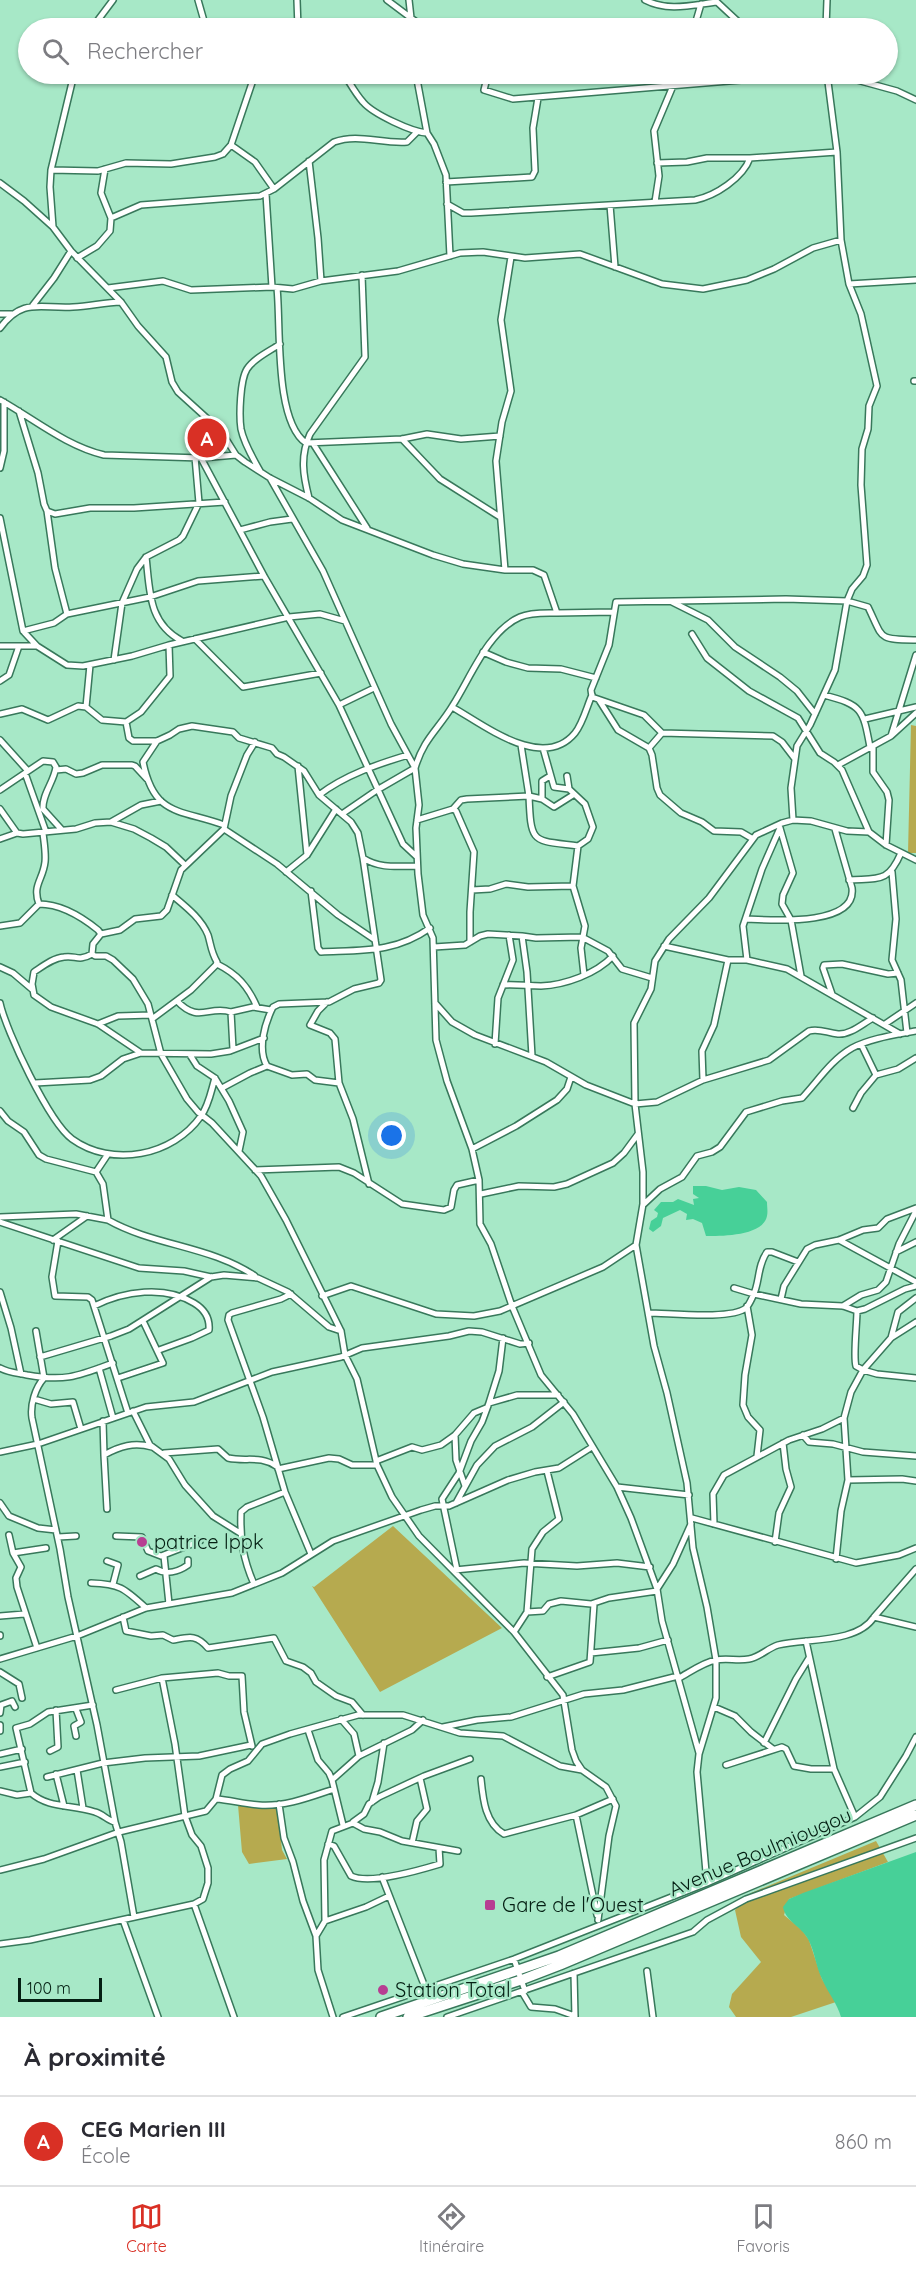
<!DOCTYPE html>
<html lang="fr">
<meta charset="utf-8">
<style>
body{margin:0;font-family:Quicksand,sans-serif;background:#f2f2f3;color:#2b2b33}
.scale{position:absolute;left:18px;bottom:15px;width:84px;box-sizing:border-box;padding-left:6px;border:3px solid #041f13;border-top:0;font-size:16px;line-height:21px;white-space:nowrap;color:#041f13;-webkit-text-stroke:4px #a7e8c7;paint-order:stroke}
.you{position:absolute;left:392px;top:1136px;width:21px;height:21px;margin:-15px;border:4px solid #fff;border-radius:50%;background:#1a73e8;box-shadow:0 0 0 9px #1a73e833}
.badge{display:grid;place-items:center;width:39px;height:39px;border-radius:50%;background:#d93025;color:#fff;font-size:20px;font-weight:700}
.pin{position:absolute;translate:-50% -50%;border:3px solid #fff;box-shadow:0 2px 6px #0006}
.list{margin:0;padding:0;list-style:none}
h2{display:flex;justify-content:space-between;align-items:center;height:78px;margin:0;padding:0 24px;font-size:26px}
h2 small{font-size:20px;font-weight:400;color:#7c7c81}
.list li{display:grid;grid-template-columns:39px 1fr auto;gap:18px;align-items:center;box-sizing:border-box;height:90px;padding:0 24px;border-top:2px solid #e1e1e2}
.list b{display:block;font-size:22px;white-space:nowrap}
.list p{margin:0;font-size:20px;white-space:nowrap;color:#7c7c81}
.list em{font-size:20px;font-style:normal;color:#7c7c81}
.icon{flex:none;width:33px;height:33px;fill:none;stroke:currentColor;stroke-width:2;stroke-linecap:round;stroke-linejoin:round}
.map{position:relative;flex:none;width:916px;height:2017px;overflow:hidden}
.search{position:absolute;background:#fff;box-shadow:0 2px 4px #0004;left:18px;right:18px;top:18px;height:66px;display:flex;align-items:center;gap:15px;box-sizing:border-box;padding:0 21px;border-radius:33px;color:#7c7c81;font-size:22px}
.sheet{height:168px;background:#fff}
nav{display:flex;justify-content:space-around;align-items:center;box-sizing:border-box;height:84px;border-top:2px solid #e1e1e2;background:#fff;font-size:16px;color:#7c7c81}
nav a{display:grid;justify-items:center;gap:3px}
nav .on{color:#d93025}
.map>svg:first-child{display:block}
</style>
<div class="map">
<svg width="916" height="2017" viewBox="0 0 916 2017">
<rect width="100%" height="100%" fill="#a7e8c7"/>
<path fill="#b6aa4f" d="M911,725L916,726V853H908Z
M393,1526L502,1628L380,1692L312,1586L314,1587Z
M238,1805L258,1808L276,1806L278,1809L282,1850L287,1859L249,1864L242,1852Z
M876,1841L888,1862L789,1899L784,1915L802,1930L809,1940L822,1979L836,2002L791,2017H736L729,2007L732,1994L761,1962L741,1937L735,1910L751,1893Z"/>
<path fill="#47d098" d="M693,1186H706L722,1190L739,1187L756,1190L767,1202C767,1206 768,1212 767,1216C763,1236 722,1236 706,1236L702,1223L693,1219L686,1220L687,1214L680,1210L663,1218L661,1226L653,1232L649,1229L651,1221L657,1217L658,1213L654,1210L661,1202H673L678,1199L694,1205L693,1199L699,1198L693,1194Z
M916,1852V2017H841C837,2003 828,1993 822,1979C816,1967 815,1952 808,1939C801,1926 786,1922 783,1907L789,1899L803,1893Z"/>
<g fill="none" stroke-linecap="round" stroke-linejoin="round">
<g stroke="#38785b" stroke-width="8">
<path id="minor" d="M198,0L206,28
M297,0L298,28
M387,0L411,18
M409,0L411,18L425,28
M645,0C668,12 692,5 717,2L745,28
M92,28L113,0
M694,28L701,4
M826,28L827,0
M344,74C350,83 355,93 363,102C373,114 412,132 427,133
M416,74L427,133L434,144L446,175L450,256
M488,74L484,90L513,99L741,80L751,74
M827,74L837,152L841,240L849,284L916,280
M835,74L897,91L916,100
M231,145L255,162L274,189
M309,161L318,238L321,281
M657,163L687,162L707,158H750
M51,170L98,171L126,163L171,164L215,157L223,154L231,145L255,74
M446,182L532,177L535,171L533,128L538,98
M0,183L24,201L53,227L71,251L121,302L138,326L166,357L172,382L178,392L221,431L236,455L245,462L270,478L309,498L342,520L433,555L463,564L505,570L496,461L502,422L511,391L501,320L511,257
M266,194L272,287
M655,202L659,176L654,131L678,74
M447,204L463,213H471L695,200C715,196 743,178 750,158L837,152
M610,205L615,267
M111,218L141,205L260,196L274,189L334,142C358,133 381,144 407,142L417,132
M53,227L50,187L51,170L74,74
M77,258L97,246L110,231L111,218L101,193L105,169
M108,288L163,281L191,290L272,287L293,289L321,281L398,271L460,253L483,252L525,258L580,254L662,284L703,289L747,280L774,269L813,248L841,240
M277,288C281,325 274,421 306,443L402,439L427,434L461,439L500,436
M33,305L54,278L71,251
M0,314H12
M0,328C23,297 40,309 73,307C89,307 104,302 121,302
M914,381H916
M0,400C34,419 66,446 104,455L201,458L236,455
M19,411L38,473L44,504L47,511L55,514L90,508H134L225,502
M402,439L440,479L500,517
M314,445L367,528
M201,458L264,576L339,705L403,844L417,857
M0,468L4,451V402
M260,471C253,458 244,444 241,429C239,416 240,380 247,369C254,358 270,351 280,344
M270,478L323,571L391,724L415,768L419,805L416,828L418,874L423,915L433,938L436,1040L447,1081L472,1149L479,1180L480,1224L491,1244L512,1306L541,1375L573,1414L617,1487L631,1518L657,1589L662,1621L699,1753
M309,498C303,475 300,456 310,434L365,357L362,275
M0,518L23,631L37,646L67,665L83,666L132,656L169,645L289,617L320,614L345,621
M240,530L270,522L292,519
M146,557C150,591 148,623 182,641
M505,570H533L544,575L557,613L613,612
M672,602L708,620L735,647L780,677L797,691L815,714
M67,614L150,597L198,581L264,576
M23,631L54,623L67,614L55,568L47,511
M692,634L707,658L749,691L798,718L820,753L834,762L842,770L869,832L886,845L916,860
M195,639L243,687L321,673
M0,646H37
M483,652L506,662L528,668L561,669L596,678
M114,660L122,603L137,569L146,557L179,540L183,536L199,503L195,457
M0,681L9,675L19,646
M824,695C862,705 863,709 870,747
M599,700L618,730L649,748L652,755L657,788L660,795L681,813L702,822L714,831L741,832L753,839
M339,705L374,688
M86,707L90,665
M452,707C484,725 543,772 575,733C583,723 587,706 592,695
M0,714L22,709L48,720L78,706L86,707L102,720L126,722L129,738L133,741H157L170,735L179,729L192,726L233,732L239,738L272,748L277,754L284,757L304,771L319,795L351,822L358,833L363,858C380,869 398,866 417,866
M865,719L916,707
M126,722L141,712L170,676L169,645
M891,736L916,655
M0,740L28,771
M157,741L143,762C154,817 180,809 224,825
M521,745L529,796L542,799L554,807L573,795
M873,746V772L887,792L889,800L886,845
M543,748L554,787L569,789
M649,748L662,733
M795,759L782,742L773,736L662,733L644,715L592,697L591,690L609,645L616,602L786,599L847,601L868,607C884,640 877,639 916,640
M838,765L891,736L916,713
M298,766L307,855
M56,770L66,769L76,774L83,773L102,765H132L135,766L147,779
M25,773L46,832
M567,776L569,789L585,804L593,827L588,839L578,846L573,886
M0,790L43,761L53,762L56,767C54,782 42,794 43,809L62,830
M319,795C345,775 378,764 408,755
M542,799V781L550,776
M0,809L17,833L23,834L76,829L95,823L111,822L134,829L151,838L166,847L185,865
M453,809L461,800L467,799L529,796C531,845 532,840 578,846
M342,814L377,790L415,768C424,738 438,730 453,705C471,677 488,631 520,617C531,612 546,613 557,613
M417,820L453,809L456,811L474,852L470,912V942
M793,820L811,821L847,831L869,832
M111,822L141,805L161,801
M780,828L793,873L783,895L782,904L791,920L801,976
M224,829L277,864L338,915L375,940
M0,839L17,833
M286,872L307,855L336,809
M892,872L896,919L892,960L901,980L907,1033
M849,880C879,878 888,883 901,853
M472,890L490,889L506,884L528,887L573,886L585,926L581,948L584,975
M311,891L318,948L321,952C362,950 395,953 430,928
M39,904C32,885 43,880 45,862C46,853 44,842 43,833
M746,919C770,920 857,927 852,888L835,829
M0,926L20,923L39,904C60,904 82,917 98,930L101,934L93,944L92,954L95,956H106L113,960L133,979L148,1004L161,1054L187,1099L198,1112L212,1123L261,1176L286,1220L341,1331L345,1355L357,1379L377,1465L392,1497L419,1536L514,1632L563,1695L572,1750L576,1761L582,1770L606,1787L616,1806L609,1836L598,1920
M101,934L120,930L135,919L161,916L167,910L181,870L224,829L231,796L247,755L255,742
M522,936L536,938L582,937L608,951L622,969L652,978
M664,946L728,960H747L787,969L900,1034
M434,947L465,945L480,936L488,934L522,936L527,972L532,1056
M92,954C78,962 76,955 64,957C53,958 43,966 34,972L32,984L34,995L51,1007L98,1024L141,1053
M747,960L743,926L762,869L780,828
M217,964C237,974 248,986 257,1007
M0,967L13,973L33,990
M503,985C516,984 528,986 541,986C565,985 596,974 613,956
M832,994L823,968L824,965L842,964L888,974L898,973
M177,1001C199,1024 208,1005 231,1012L233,1049
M327,1002L318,1011L310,1025L330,1033L335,1039L339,1083L353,1119L369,1184
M0,1003C6,1031 49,1122 72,1139C112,1168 173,1156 201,1116C209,1105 211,1091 215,1078
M435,1003L452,1022L475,1035L546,1062L586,1085L635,1104L657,1102L703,1080L769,1060L809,1031C819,1028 827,1033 838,1034C850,1035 862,1024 873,1018
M231,1012L253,1007L271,1010
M152,1019L191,990L216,965L217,962C211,952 211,945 208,935C201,918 185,906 172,895
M98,1024L118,1016L151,1015
M885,1024L916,1003
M495,1044L498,998L513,960L509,935
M861,1044L876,1075
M190,1055L197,1066L215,1078L229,1101L243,1132L239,1151
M267,1066L292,1075L307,1074L315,1080L339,1083
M703,1080L702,1051L714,1025L728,960
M35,1083L90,1080L101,1076L123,1059L141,1053L211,1054L230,1051L264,1038
M222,1088L250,1073L267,1066C257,1049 265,1023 273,1007L279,1004L329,1002L354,989L379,983L381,980L363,858
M853,1108L861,1093L876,1075L898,1069L916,1058
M0,1111L8,1121L24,1132L39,1155L46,1159L96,1172L103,1184L108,1220C154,1246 211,1246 255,1276
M472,1149L516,1126L557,1100L567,1089L571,1077
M255,1170L339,1167L354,1173L402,1204L444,1210L451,1207L454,1190L457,1185L479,1180
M96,1172L108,1154
M481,1194L519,1186L554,1187L567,1184L613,1163L624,1153L638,1134
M644,1204L660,1189L682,1177L697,1156L712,1152L720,1147L746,1112L782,1101L802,1098C818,1081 831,1060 852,1048C871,1038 895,1035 916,1031
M0,1217L76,1214L108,1220
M0,1222L139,1268L184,1271L211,1277L224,1275L258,1278L288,1292L329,1327L341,1331
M53,1240L87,1216
M839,1240L916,1282
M58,1241L52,1277L55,1296L88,1297L92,1300L128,1413
M896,1252L916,1242
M734,1288L754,1294L801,1304L843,1306L857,1311L865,1309L905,1289L916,1286
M0,1292L11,1328L21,1374
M291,1294L281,1299L232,1313L229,1315L228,1320L263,1417L285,1492L311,1554
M322,1296L351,1286L436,1314L474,1316L500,1311L603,1267L636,1245
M781,1299L784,1286L807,1249L815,1245L839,1240L863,1230L878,1228L887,1219L916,1208
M94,1306C124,1291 165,1285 194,1303C204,1309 210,1318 209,1330L192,1338L159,1350
M747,1306L752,1335L745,1375L743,1405L748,1417L760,1430L757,1456
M843,1306L861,1295L878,1290L886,1282L899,1244L916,1211
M649,1313C669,1313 731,1320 746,1308C749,1305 751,1300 753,1296C760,1282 757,1266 767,1252H772L798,1262
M916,1322L891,1338L863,1370L877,1374L916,1378
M36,1331L44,1378C35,1388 30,1405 32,1418L60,1549L68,1597L97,1725L115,1822L121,1842L134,1917
M891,1338L898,1312L916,1298
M40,1357L111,1336L129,1329L211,1277
M0,1368C9,1373 18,1373 27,1375C65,1382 78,1376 113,1363
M99,1368L113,1418
M118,1378L163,1363L143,1321
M34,1399L51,1404L73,1402L81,1429
M489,1403L499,1371L503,1338
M133,1411L150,1445L169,1459L185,1485L213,1516L240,1533
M103,1421L104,1455C120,1446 134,1442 152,1447
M455,1435L456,1460L465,1486
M803,1435L809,1442L833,1444L863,1452L916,1456
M0,1452L38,1444L146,1407L194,1402L272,1372L341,1357L362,1348L449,1336L469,1331L482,1332L520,1344L529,1343
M164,1453L218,1449L228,1458C246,1462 260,1455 276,1466
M104,1455L107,1509
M376,1461L412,1447L422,1450L441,1445L455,1435L474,1413L486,1408
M278,1469L329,1458L339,1459L352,1465H377
M848,1480L902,1479L916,1481
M617,1487L689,1495
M0,1503L9,1516L38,1528L56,1530
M456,1503L477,1465L495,1446L532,1427L564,1402
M692,1518L856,1563L899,1555L916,1548
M714,1524L713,1494L724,1475L789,1440L822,1429L844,1418
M9,1535L13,1553L21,1567L16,1578L17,1587L37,1648
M116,1536L142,1537L148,1551L161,1556L200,1541
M58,1537L76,1536
M775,1542L779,1513L791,1487L786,1469L783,1443
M13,1553L46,1548
M164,1556L169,1604
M836,1559L841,1511L848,1480L844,1418L851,1392L863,1370L856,1366C853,1358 857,1323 857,1311
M107,1561L118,1565L113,1584
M455,1570L524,1563L577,1566L617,1563L650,1567
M457,1570L442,1499L459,1473L471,1441L482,1422L489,1403L517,1395H558
M140,1576L156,1569C166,1575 178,1572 188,1565V1560
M91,1583C120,1584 124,1588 146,1608
M254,1584C243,1559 240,1539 241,1512L247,1507L285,1492
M657,1589L673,1564L691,1524
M527,1612L543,1611L549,1604L561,1601L591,1604L609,1598L657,1591
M0,1616L24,1614
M123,1617L126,1631L151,1636L163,1635L173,1640C189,1637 196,1634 208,1648L274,1638L286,1661L303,1667L311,1673L316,1682L336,1696L352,1702L363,1715
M874,1617L916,1569
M514,1632L527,1612L532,1549L543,1532L559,1519L547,1471
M0,1635V1636
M806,1641L834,1769L855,1817
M591,1653L639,1648L668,1640
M0,1659L77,1636L146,1608L232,1593L282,1573L333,1541L421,1510L435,1506H449L508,1480L535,1472L559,1468L592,1447
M0,1672L19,1684L22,1698
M547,1677L590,1662L594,1604
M679,1678C690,1672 704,1662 716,1660C727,1658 738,1661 749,1659C760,1657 768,1648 778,1645C805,1638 857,1644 874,1617L916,1627
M116,1690L162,1678L218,1673L229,1676H242L244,1712L252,1746
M714,1707L735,1716L751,1732L773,1749
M0,1713L1,1705L12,1701L15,1707
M341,1719L354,1734L359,1756
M0,1725V1731
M443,1727L477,1720L511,1717L584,1694L623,1690L678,1676
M308,1730L318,1760L329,1773L332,1780L343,1825
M76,1736L74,1726L81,1722L76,1709
M764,1743L796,1679L809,1658
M50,1751L58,1747L56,1710
M0,1754L22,1749
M726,1765L782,1747L786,1749L794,1766L811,1769H834
M0,1767L25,1762
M77,1770L83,1808
M56,1774L64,1806
M47,1777L103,1763L145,1758L199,1756L251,1745
M481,1779C483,1799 485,1823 504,1834L576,1815L613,1799
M332,1780L359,1756L412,1730L423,1720
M0,1791L17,1795L31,1793C49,1809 73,1804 95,1812C103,1814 108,1821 115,1822
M31,1793L16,1728L30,1724L48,1712L93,1705
M216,1799C230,1800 244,1804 259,1805C285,1807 310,1797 334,1789
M372,1802L378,1782L384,1743
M279,1804L284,1838L293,1862L303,1901L316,1936L325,1921L324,1860L332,1831L353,1823L364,1829L380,1832L402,1841L458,1851
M576,1815L597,1915
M353,1822L364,1814L369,1804L379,1797L424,1776L470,1759
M412,1843L417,1821L427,1809L420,1778
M328,1844L334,1846L351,1876C370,1885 420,1870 440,1864L439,1848
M0,1870L44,1859L119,1832L206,1811L216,1799L222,1775L230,1769L248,1761L262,1744L290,1734L358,1715H403L460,1733L503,1736L560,1766L582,1770
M382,1877L430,2000
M707,1883L855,1817L880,1797L906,1756L916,1737
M194,1904L234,2017
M123,1920L158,2017
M325,1921L366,1907L389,1896
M316,1936L318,1970L333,2017
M0,1944L30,1940L194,1904L203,1899L208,1883V1868L201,1846L192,1835L185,1816L175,1744L162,1678
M514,1959L525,1991
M647,1971L653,2017
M574,1973L575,2017
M522,1992L531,2007L555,2009L575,2016
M343,2017L514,1959L707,1883L697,1772L699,1754L716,1698V1660L707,1607L693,1548L687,1483L667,1393L654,1346L636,1245L643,1204V1172L635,1104L634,1023L651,989L655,961L669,939L709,898L756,835L782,823L793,820L791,788L797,746L810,725L835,670L847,601L852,589L863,576L867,565L861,485L862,449L868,429L869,406L877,386L861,314L849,284
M447,2017L693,1932L707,1920L746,1899L916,1838"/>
</g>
<g stroke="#38785b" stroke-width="12">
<path id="trunk" d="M381,2017L559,1956L916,1805
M408,2017L521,1980L560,1965L916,1815"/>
</g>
<use href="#minor" stroke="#fff" stroke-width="5"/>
<use href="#trunk" stroke="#fff" stroke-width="9"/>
</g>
<g fill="#b73e92" stroke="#a7e8c7" stroke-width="2">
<circle cx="142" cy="1542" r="6"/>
<rect x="484" y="1899" width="12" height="12" rx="3"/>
<circle cx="383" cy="1990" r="6"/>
</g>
<g text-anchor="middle" stroke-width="5" stroke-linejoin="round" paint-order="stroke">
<g font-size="20" fill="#041f13" stroke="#a7e8c7" text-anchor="start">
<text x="154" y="1549">patrice lppk</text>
<text x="502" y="1912">Gare de l'Ouest</text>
<text x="395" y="1997">Station Total</text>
</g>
<g font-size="20" fill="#041f13" stroke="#a7e8c7">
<text transform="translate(760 1852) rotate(-23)" y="7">Avenue Boulmiougou</text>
</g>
</g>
</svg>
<div class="scale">100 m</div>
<div class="you"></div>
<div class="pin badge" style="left:207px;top:438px">A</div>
<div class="search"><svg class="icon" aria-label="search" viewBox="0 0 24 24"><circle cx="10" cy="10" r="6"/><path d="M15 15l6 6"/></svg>Rechercher</div>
</div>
<section class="sheet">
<h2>À proximité<small></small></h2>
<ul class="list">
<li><span class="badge">A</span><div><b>CEG Marien III</b><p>École</p></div><em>860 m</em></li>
</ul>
</section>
<nav>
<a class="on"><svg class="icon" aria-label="map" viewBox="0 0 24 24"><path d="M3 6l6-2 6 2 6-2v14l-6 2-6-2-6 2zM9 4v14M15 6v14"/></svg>Carte</a>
<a><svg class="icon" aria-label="directions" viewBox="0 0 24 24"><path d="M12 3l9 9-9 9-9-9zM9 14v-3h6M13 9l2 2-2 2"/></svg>Itinéraire</a>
<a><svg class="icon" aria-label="saved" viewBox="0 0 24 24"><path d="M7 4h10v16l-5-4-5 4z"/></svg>Favoris</a>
</nav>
